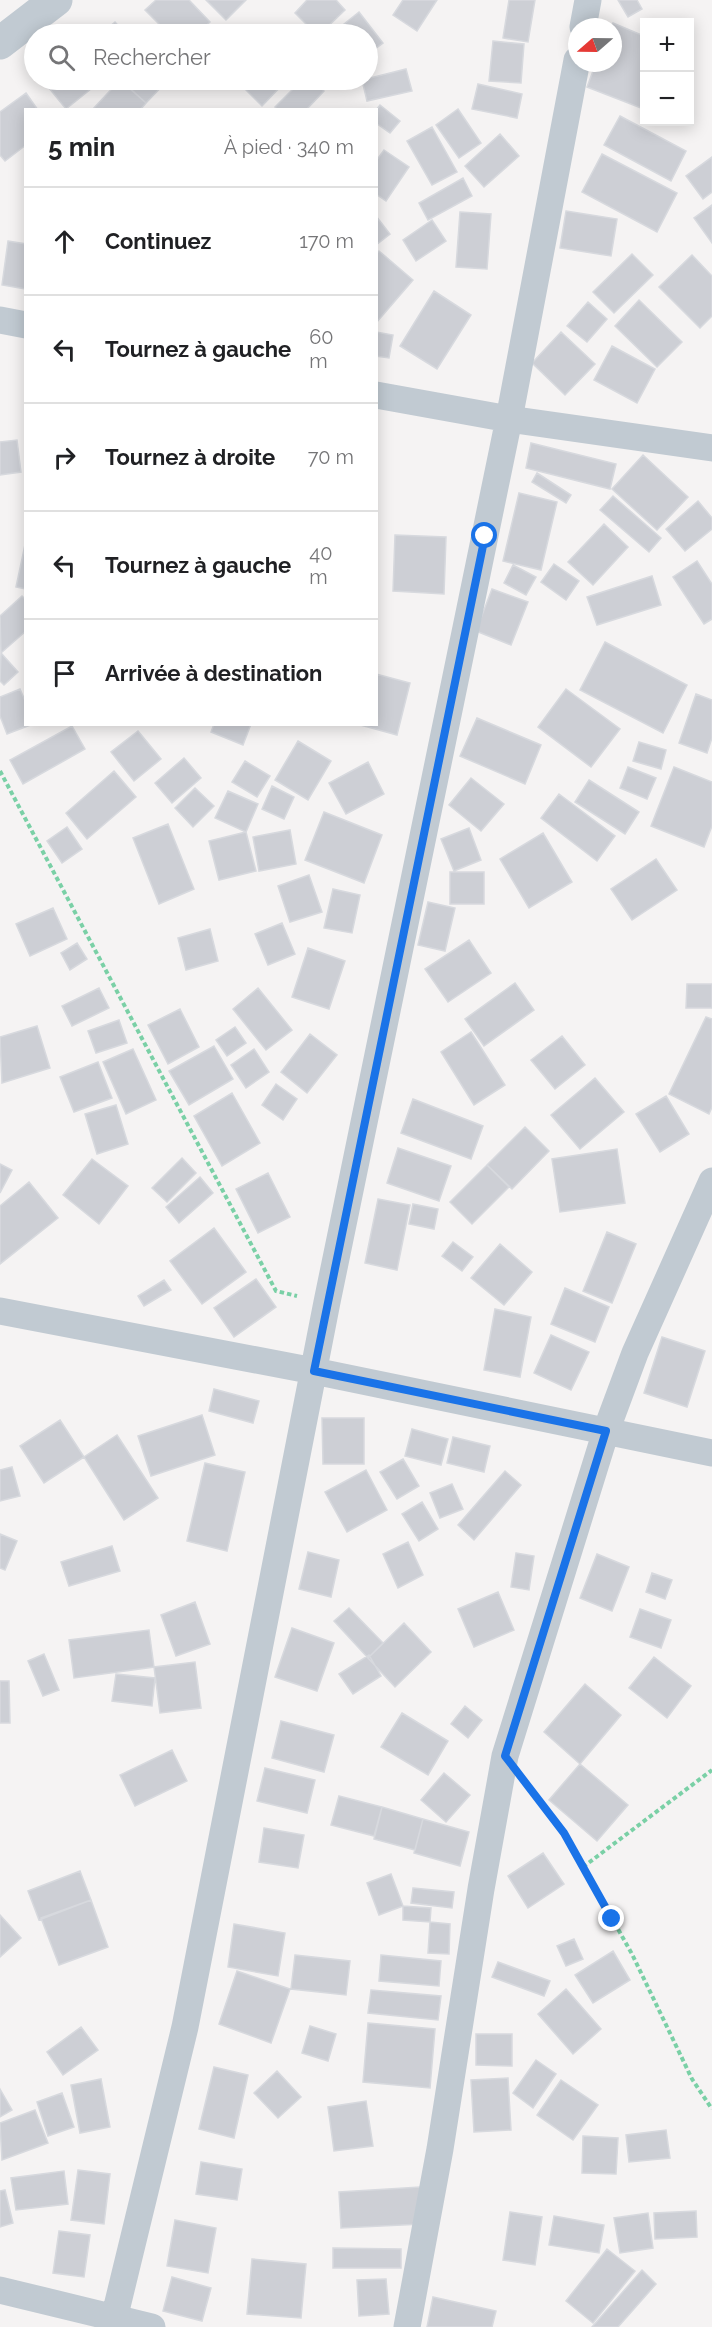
<!DOCTYPE html>
<html lang="fr">
<meta charset="utf-8">
<style>
body{margin:0;font-family:Raleway,sans-serif;background:#f6f6f6;color:#202124}
.controls{position:absolute;right:18px;top:18px;display:grid;overflow:hidden;border-radius:0px;box-shadow:0 3px 15px #0003}
.controls button{width:54px;height:54px;display:grid;place-items:center;padding:0;border:0;border-bottom:2px solid #e0e0e0;background:#fff;color:#202124;font:30px sans-serif}
.compass{position:absolute;left:568px;top:18px;width:54px;height:54px;border-radius:50%;background:#fff;box-shadow:0 3px 15px #0003;rotate:250deg}
.stop{position:absolute;width:18px;height:18px;margin:-14px;border:4px solid #1a73e8;border-radius:50%;background:#fff}
.stop.end{background:#1a73e8;border-color:#fff;box-shadow:0 2px 6px #0008}
.list{margin:0;padding:0;list-style:none}
h2{display:flex;justify-content:space-between;align-items:center;height:78px;margin:0;padding:0 24px;font-size:26px}
h2 small{font-size:20px;font-weight:400;color:#757577}
.list li{display:grid;grid-template-columns:39px 1fr auto;gap:18px;align-items:center;box-sizing:border-box;height:108px;padding:0 24px;border-top:2px solid #e0e0e0}
.list b{display:block;font-size:22px;white-space:nowrap}
.list em{font-size:20px;font-style:normal;color:#757577}
.icon{flex:none;width:33px;height:33px;fill:none;stroke:currentColor;stroke-width:2;stroke-linecap:round;stroke-linejoin:round}
.map{position:relative;flex:none;width:712px;height:2327px;overflow:hidden}
.search{position:absolute;background:#fff;box-shadow:0 3px 15px #0003;left:24px;top:24px;width:354px;height:66px;display:flex;align-items:center;gap:15px;box-sizing:border-box;padding:0 21px;border-radius:33px;color:#757577;font-size:22px}
.panel{position:absolute;background:#fff;box-shadow:0 3px 15px #0003;left:24px;top:108px;width:354px;height:618px;border-radius:0px}
.map>svg:first-child{display:block}
</style>
<div class="map">
<svg width="712" height="2327" viewBox="0 0 712 2327">
<rect width="100%" height="100%" fill="#f5f3f3"/>
<path fill="#cdcfd5" stroke="#d7d9de" stroke-width="1.5" d="M156,0H189L210,22L197,34H169L145,10Z
M206,0H246L226,20Z
M307,0H336L345,10L320,34H316L295,13Z
M403,0H437L417,31L393,15Z
M509,0H535L528,42L503,38Z
M618,0H637L642,9L628,17Z
M359,12L383,43L368,54V34H336L334,32Z
M115,22L126,34H101Z
M613,23L644,36V99L641,108L587,87L596,63H613V27H611Z
M493,41L524,44L521,83L489,81Z
M406,69L412,91L367,101L362,80Z
M47,80H102L66,109L44,82Z
M120,80L146,103L140,110H92Z
M121,80H168L146,103Z
M255,80H287L262,106L246,90Z
M302,80H312L324,91L306,110H278L275,107Z
M478,84L522,94L517,118L472,109Z
M26,93L38,110H26V145L5,161L0,155V112Z
M380,105L400,121L390,133L376,123V110Z
M458,109L481,143L459,158L436,125Z
M620,116L686,151L671,181L604,145Z
M432,127L457,172L432,185L407,141Z
M500,134L519,156L484,187L465,166Z
M384,150L409,167L386,201L376,194V161Z
M602,154L677,193L657,232L582,192Z
M712,157V192L703,199L686,176Z
M463,178L472,196L428,220L419,203Z
M712,205V243L694,218Z
M566,211L617,219L611,256L560,248Z
M460,212L491,214L487,269L456,267Z
M376,216L390,234L376,245Z
M432,220L446,241L416,261L403,240Z
M8,241L26,244V289L2,285Z
M379,251L413,280L376,323V254Z
M632,254L653,275L614,313L593,292Z
M692,255L712,276V316L700,328L659,287Z
M434,291L471,315L437,369L400,346Z
M639,300L682,342L657,367L615,326Z
M588,302L607,319L587,342L567,326Z
M376,332L393,335L389,358L376,356Z
M561,332L595,364L565,395L532,363Z
M612,346L655,369L637,403L594,380Z
M17,440L21,472L0,475V442Z
M531,443L616,464L610,489L526,468Z
M643,455L688,497L657,530L612,489Z
M537,473L571,495L566,503L532,482Z
M519,493L557,502L541,570L503,561Z
M613,496L661,538L649,552L600,510Z
M698,501L712,518V529L685,551L666,529Z
M604,524L628,547L593,585L568,562Z
M395,535L446,537L444,594L393,591Z
M26,540V589L16,587Z
M697,561L712,584V619L704,624L673,577Z
M554,564L579,581L566,600L541,582Z
M513,565L536,577L526,595L504,583Z
M652,576L661,605L597,625L587,597Z
M492,589L528,602L511,645L476,631Z
M22,596L26,600V631L1,653L0,616Z
M605,642L687,685L663,733L580,690Z
M1,653L18,672L4,685L0,681Z
M376,674L410,683L397,735L357,724H376Z
M20,689L26,703V724H33L7,734L0,716V697Z
M566,689L620,729L591,767L538,727Z
M696,694L712,700V738L707,753L679,743Z
M477,718L541,745L525,784L460,756Z
M214,724H251L243,745L211,732Z
M72,726L85,749L23,784L10,760Z
M138,731L161,759L134,781L111,752Z
M298,741L331,761L308,800L275,780Z
M639,742L666,750L661,769L633,761Z
M184,758L201,778L172,803L155,783Z
M245,761L270,776L257,797L232,782Z
M368,762L384,794L346,814L329,783Z
M628,767L656,778L647,799L620,788Z
M674,767L712,782V826L704,847L651,826Z
M114,771L136,797L87,839L66,813Z
M471,778L504,804L481,831L449,805Z
M589,780L639,812L625,834L575,802Z
M272,786L294,797L284,819L262,809Z
M195,788L214,806L193,827L175,808Z
M228,791L258,804L246,832L215,818Z
M559,794L615,836L597,861L541,818Z
M324,812L382,835L364,883L305,860Z
M168,824L194,889L159,904L133,838Z
M67,827L82,849L62,863L47,841Z
M469,828L481,860L454,871L441,839Z
M290,830L296,864L259,871L253,837Z
M246,832L256,871L219,880L209,841Z
M543,833L572,882L529,908L500,859Z
M656,859L677,890L632,920L611,889Z
M450,872H484V904H450Z
M309,875L322,912L290,922L278,886Z
M333,889L360,895L352,933L324,928Z
M428,902L455,908L445,951L418,945Z
M53,908L67,939L30,956L16,924Z
M282,923L295,954L268,965L255,934Z
M210,929L218,961L186,970L178,938Z
M469,940L491,973L448,1002L425,969Z
M77,943L87,959L70,970L61,953Z
M308,948L345,961L329,1009L292,997Z
M515,983L534,1010L484,1046L465,1019Z
M687,984H712V1008H686Z
M99,988L109,1008L72,1026L62,1006Z
M258,988L292,1030L266,1050L233,1009Z
M180,1009L199,1047L168,1064L148,1025Z
M706,1017L712,1019V1107L709,1114L669,1094Z
M119,1020L127,1043L96,1053L88,1031Z
M37,1026L50,1068L2,1083L0,1037Z
M235,1027L246,1043L227,1056L216,1040Z
M471,1032L505,1085L474,1105L441,1052Z
M310,1034L337,1055L307,1093L281,1072Z
M562,1036L585,1065L555,1089L531,1060Z
M214,1046L233,1079L189,1105L169,1071Z
M133,1049L156,1100L126,1114L103,1062Z
M254,1049L269,1072L246,1088L231,1065Z
M98,1062L112,1098L74,1112L60,1077Z
M595,1078L624,1112L580,1149L551,1115Z
M276,1084L297,1099L283,1120L262,1105Z
M232,1093L260,1143L222,1166L194,1116Z
M666,1096L689,1134L660,1152L636,1114Z
M413,1099L483,1126L471,1159L401,1133Z
M116,1105L128,1144L97,1154L85,1114Z
M525,1127L549,1151L512,1189L487,1165Z
M398,1148L451,1166L439,1201L387,1183Z
M617,1149L625,1203L560,1212L552,1159Z
M182,1158L196,1173L167,1202L152,1188Z
M92,1159L128,1186L99,1224L63,1195Z
M0,1164L12,1170L0,1193Z
M487,1165L509,1187L472,1224L450,1202Z
M268,1173L290,1217L258,1233L236,1189Z
M200,1177L213,1193L179,1223L166,1207Z
M29,1182L58,1218L0,1264V1206Z
M378,1199L410,1205L397,1270L365,1263Z
M413,1204L438,1209L434,1229L409,1224Z
M214,1228L246,1272L202,1304L170,1261Z
M607,1232L636,1244L612,1303L583,1291Z
M453,1242L473,1257L462,1271L442,1256Z
M500,1244L532,1272L504,1305L471,1278Z
M256,1279L276,1307L234,1337L214,1308Z
M164,1280L171,1290L144,1306L138,1296Z
M565,1288L609,1307L595,1342L551,1324Z
M495,1309L531,1317L520,1377L484,1370Z
M551,1335L589,1352L571,1390L534,1373Z
M662,1337L705,1351L687,1407L644,1393Z
M214,1389L259,1401L253,1423L209,1411Z
M202,1415L215,1455L151,1476L138,1436Z
M322,1418H364V1464H323Z
M60,1420L84,1457L44,1483L20,1446Z
M412,1429L448,1439L441,1465L405,1456Z
M117,1435L158,1498L124,1520L84,1457Z
M453,1437L490,1446L484,1472L447,1463Z
M403,1459L419,1486L397,1499L380,1472Z
M205,1463L245,1472L227,1551L187,1541Z
M12,1467L20,1496L0,1501V1470Z
M366,1470L387,1510L347,1532L325,1492Z
M505,1471L521,1485L474,1540L458,1525Z
M452,1484L463,1509L440,1518L430,1493Z
M422,1502L438,1529L419,1541L402,1514Z
M0,1534L17,1541L5,1570L0,1568Z
M408,1542L423,1575L398,1588L383,1554Z
M112,1546L120,1571L69,1586L61,1562Z
M308,1552L339,1560L331,1597L299,1589Z
M516,1553L534,1556L529,1590L511,1587Z
M597,1554L629,1567L612,1611L580,1598Z
M652,1573L672,1580L665,1599L646,1592Z
M498,1592L514,1630L474,1647L458,1609Z
M195,1602L210,1644L176,1656L161,1615Z
M349,1608L383,1643L368,1658L334,1621Z
M640,1609L671,1620L661,1648L630,1637Z
M404,1623L431,1652L395,1687L368,1658Z
M292,1628L334,1643L317,1691L275,1677Z
M149,1630L154,1667L74,1678L69,1640Z
M44,1654L59,1690L43,1696L28,1661Z
M369,1655L381,1676L353,1694L339,1674Z
M654,1657L691,1686L667,1718L629,1688Z
M195,1662L201,1708L160,1713L154,1667Z
M116,1674L155,1678L152,1706L112,1701Z
M0,1681H9L10,1723H0Z
M585,1684L621,1715L580,1764L544,1732Z
M465,1706L482,1720L468,1738L451,1724Z
M402,1713L448,1741L428,1775L381,1747Z
M281,1721L334,1735L324,1772L272,1758Z
M172,1750L187,1781L135,1806L120,1775Z
M580,1764L628,1805L597,1841L549,1800Z
M265,1768L315,1780L307,1813L257,1801Z
M444,1773L470,1795L446,1822L421,1800Z
M339,1796L382,1807L374,1836L331,1825Z
M382,1807L423,1819L415,1850L374,1839Z
M423,1819L469,1832L460,1866L414,1853Z
M264,1828L304,1835L298,1868L259,1862Z
M543,1853L564,1884L528,1908L508,1876Z
M80,1871L91,1900L39,1920L28,1891Z
M391,1874L403,1906L379,1915L367,1883Z
M413,1888L454,1892L452,1908L411,1903Z
M91,1900L108,1947L59,1965L41,1918Z
M403,1906L431,1908L430,1922L403,1920Z
M0,1915L21,1938L0,1957Z
M430,1922L450,1924L449,1954L428,1953Z
M234,1924L285,1933L278,1976L228,1967Z
M574,1939L583,1959L566,1966L557,1946Z
M613,1951L630,1980L593,2003L575,1975Z
M295,1955L350,1961L346,1995L291,1989Z
M381,1955L441,1961L439,1986L379,1981Z
M498,1962L550,1981L544,1996L492,1977Z
M237,1971L290,1989L271,2043L219,2024Z
M566,1989L601,2029L573,2054L538,2014Z
M371,1990L441,1996L438,2020L368,2013Z
M368,2023L435,2029L430,2088L363,2082Z
M310,2026L336,2034L328,2061L302,2053Z
M81,2027L98,2050L63,2075L47,2052Z
M476,2034H512V2066L476,2065Z
M536,2060L556,2074L533,2108L513,2093Z
M214,2067L248,2075L234,2138L199,2129Z
M277,2071L301,2097L278,2118L254,2093Z
M508,2078L511,2130L474,2132L471,2080Z
M101,2079L110,2127L80,2133L71,2085Z
M561,2080L598,2105L573,2140L537,2115Z
M0,2089L12,2110L0,2117Z
M62,2093L74,2127L48,2136L37,2102Z
M366,2101L373,2146L334,2151L328,2107Z
M35,2110L48,2143L2,2160L0,2123Z
M666,2130L670,2158L629,2162L626,2135Z
M583,2136L618,2138L616,2174L582,2173Z
M201,2162L242,2169L237,2200L196,2194Z
M78,2170L110,2174L104,2224L71,2220Z
M64,2171L68,2204L16,2210L11,2178Z
M420,2187L422,2224L341,2228L339,2192Z
M5,2190L13,2223L0,2227V2191Z
M696,2211L697,2237L655,2239L654,2213Z
M510,2212L542,2217L535,2265L503,2260Z
M648,2213L653,2248L620,2253L614,2218Z
M554,2216L604,2225L599,2253L549,2245Z
M175,2220L216,2228L208,2273L167,2266Z
M59,2231L90,2235L84,2277L53,2273Z
M333,2248L401,2249V2268H333Z
M607,2249L635,2271L593,2323L566,2301Z
M252,2259L306,2264L301,2318L247,2314Z
M642,2270L656,2284L618,2327H592Z
M172,2277L211,2288L202,2321L163,2311Z
M386,2279L389,2314L359,2316L357,2280Z
M433,2297L496,2311L492,2327H427Z"/>
<g fill="none" stroke-linecap="round" stroke-linejoin="round">
<path stroke="#7ad0a6" stroke-width="4" stroke-dasharray="4.5 3" stroke-linecap="butt" d="M0,771L276,1291L297,1296
M531,1790L564,1833L632,1954L692,2079L712,2109
M583,1867L712,1770"/>
<path stroke="#c1cad2" stroke-width="27" d="M583,27L588,0
M0,320L26,325
M376,395L509,419L712,448
M0,1311L314,1371L712,1453
M0,2290L152,2327
M112,2327L185,2027L327,1302L509,419L577,60
M407,2327L440,2149L481,1889L505,1756L606,1431L635,1353L712,1181"/>
<path stroke="#c1cad2" stroke-width="33" d="M0,43L56,0"/>
</g>
<g fill="none" stroke-linecap="round" stroke-linejoin="round">
<path stroke="#1a73e8" stroke-width="8" d="M485,536L314,1371L606,1431L505,1756L564,1833L612,1919"/>
</g>
</svg>
<div class="controls">
<button>+</button>
<button>−</button>
</div>
<svg class="compass" viewBox="-18 -18 36 36"><path d="M0-13l5 13h-10z" fill="#e53935"/><path d="M0 13l5-13h-10z" fill="#757577"/></svg>
<div class="stop" style="left:485px;top:536px"></div>
<div class="stop end" style="left:612px;top:1919px"></div>
<div class="search"><svg class="icon" aria-label="search" viewBox="0 0 24 24"><circle cx="10" cy="10" r="6"/><path d="M15 15l6 6"/></svg>Rechercher</div>
<section class="panel">
<h2>5 min<small>À pied · 340 m</small></h2>
<ul class="list">
<li><svg class="icon" aria-label="ahead" viewBox="0 0 24 24"><path d="M12 20V5M6 11l6-6 6 6"/></svg><div><b>Continuez</b></div><em>170 m</em></li>
<li><svg class="icon" aria-label="left" viewBox="0 0 24 24"><path d="M17 20v-9H6M10 6l-5 5 5 5"/></svg><div><b>Tournez à gauche</b></div><em>60 m</em></li>
<li><svg class="icon" aria-label="right" viewBox="0 0 24 24"><path d="M7 20v-9h11M14 6l5 5-5 5"/></svg><div><b>Tournez à droite</b></div><em>70 m</em></li>
<li><svg class="icon" aria-label="left" viewBox="0 0 24 24"><path d="M17 20v-9H6M10 6l-5 5 5 5"/></svg><div><b>Tournez à gauche</b></div><em>40 m</em></li>
<li><svg class="icon" aria-label="arrive" viewBox="0 0 24 24"><path d="M6 21V4h12l-3 4 3 4H6"/></svg><div><b>Arrivée à destination</b></div></li>
</ul>
</section>
</div>
